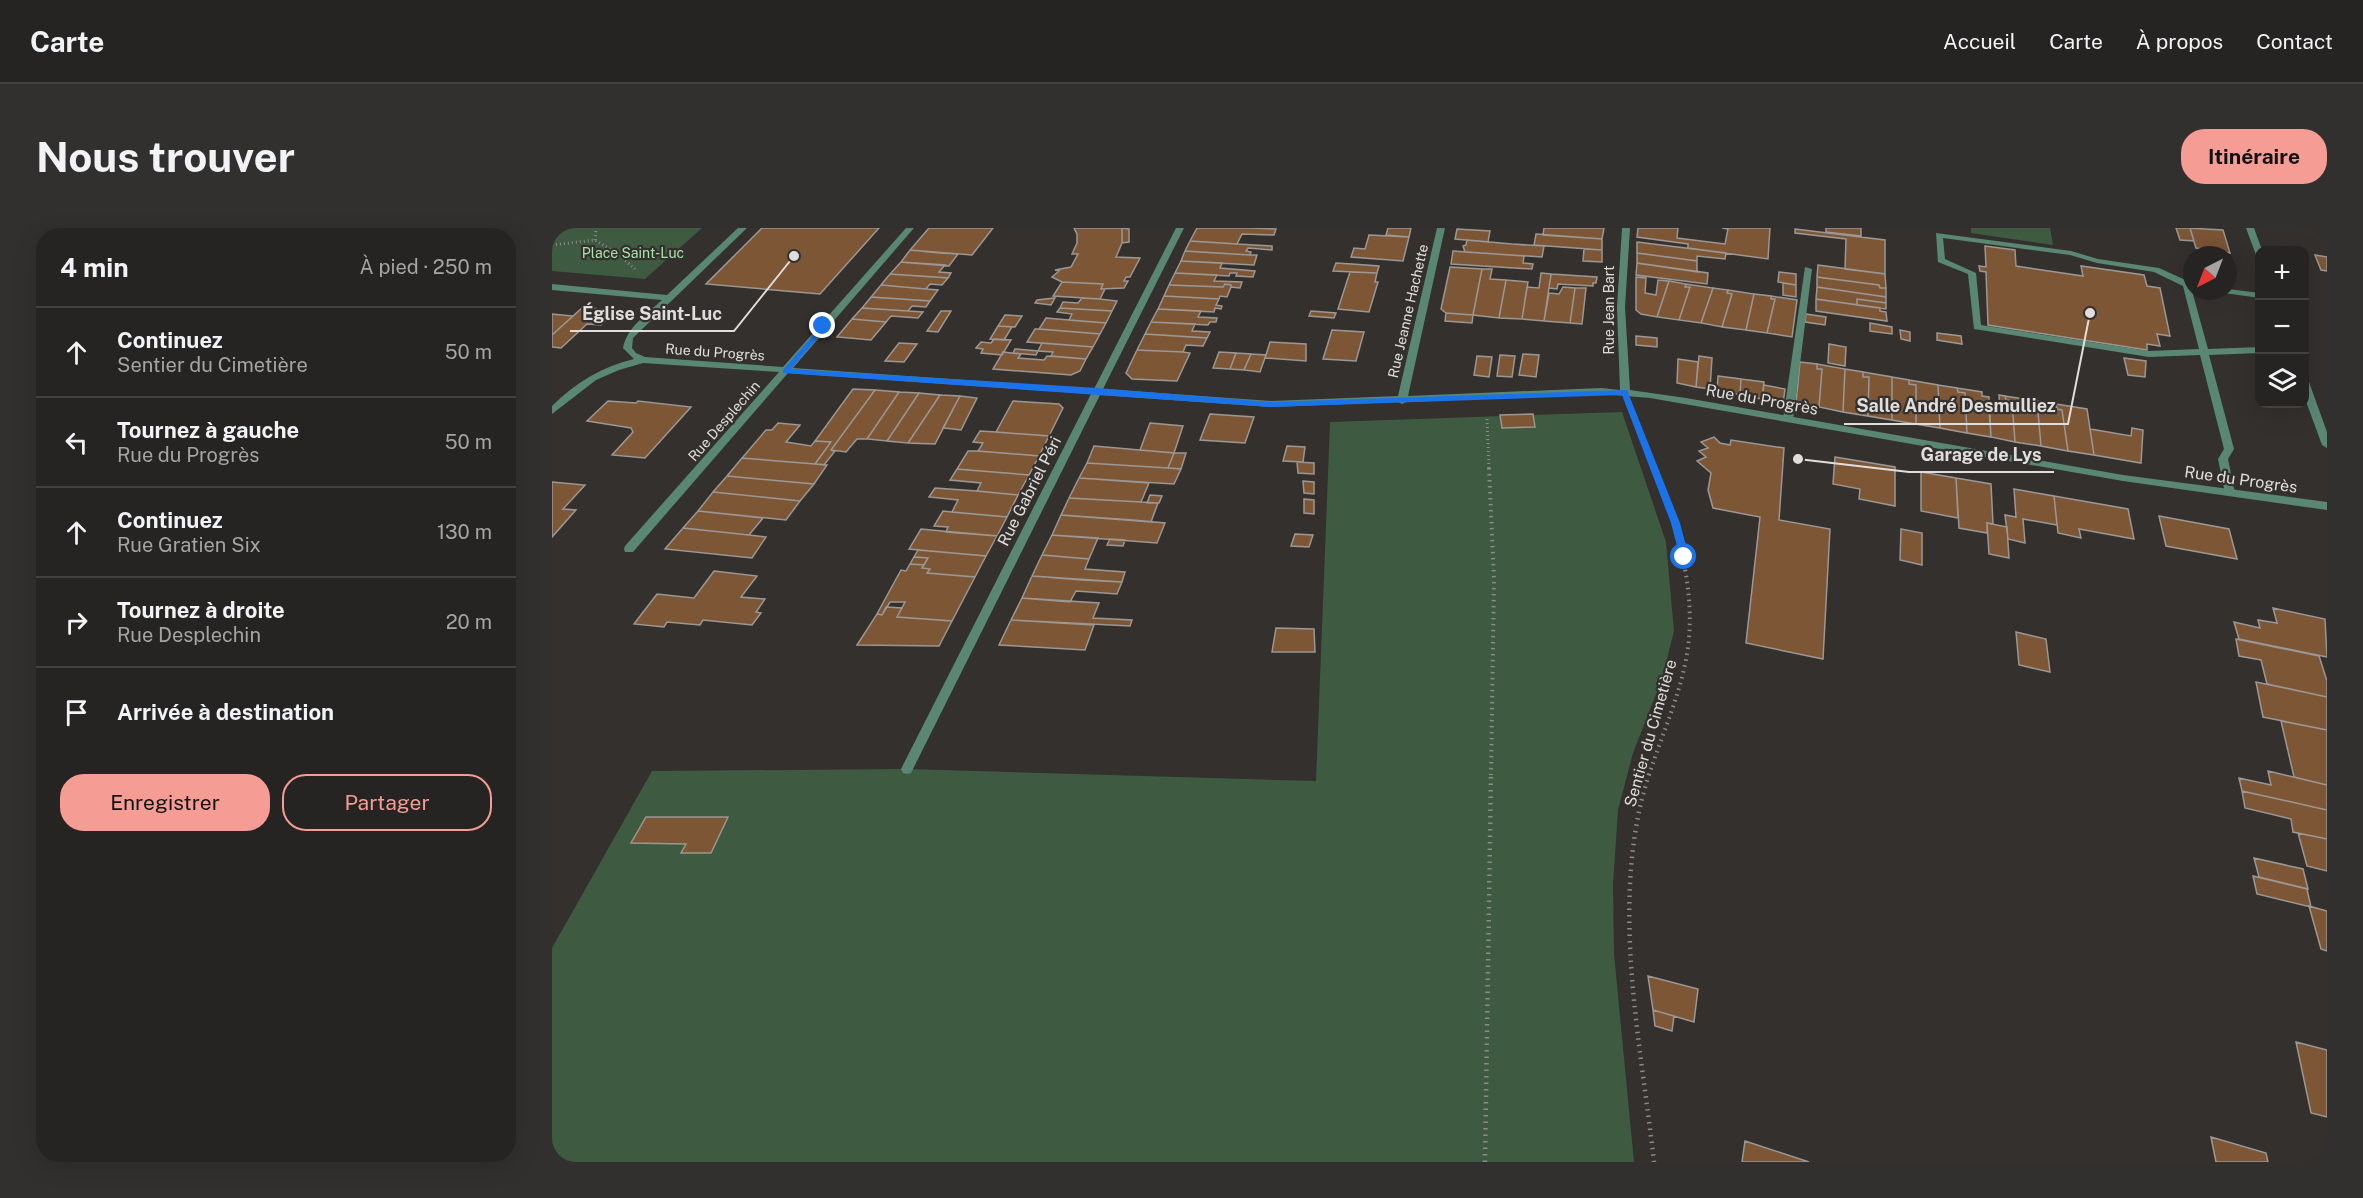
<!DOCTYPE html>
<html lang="fr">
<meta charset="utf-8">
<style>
body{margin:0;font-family:"Public Sans",sans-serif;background:#32302f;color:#f1f3f6}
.controls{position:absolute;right:18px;top:18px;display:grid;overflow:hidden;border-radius:12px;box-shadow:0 6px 24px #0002}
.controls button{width:54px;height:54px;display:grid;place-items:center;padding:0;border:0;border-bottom:2px solid #424140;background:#262422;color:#f1f3f6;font:30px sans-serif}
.compass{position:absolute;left:1631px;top:18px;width:54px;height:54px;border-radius:50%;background:#262422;box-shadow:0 6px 24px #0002;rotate:222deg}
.stop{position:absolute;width:18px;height:18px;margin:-14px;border:4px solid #1a73e8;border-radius:50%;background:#fff}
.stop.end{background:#1a73e8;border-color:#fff;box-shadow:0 2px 6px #0008}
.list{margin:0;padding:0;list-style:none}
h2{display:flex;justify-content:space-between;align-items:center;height:78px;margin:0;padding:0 24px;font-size:26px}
h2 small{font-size:20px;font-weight:400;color:#a4a4a5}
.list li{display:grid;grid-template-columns:39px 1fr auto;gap:18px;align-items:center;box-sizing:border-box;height:90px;padding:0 24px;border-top:2px solid #424140}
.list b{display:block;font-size:22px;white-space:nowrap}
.list p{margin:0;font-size:20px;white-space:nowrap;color:#a4a4a5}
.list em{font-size:20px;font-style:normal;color:#a4a4a5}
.actions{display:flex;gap:12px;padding:18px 24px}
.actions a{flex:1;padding:14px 0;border:2px solid #f59c94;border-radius:24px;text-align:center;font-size:21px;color:#f59c94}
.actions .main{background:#f59c94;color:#111}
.icon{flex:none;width:33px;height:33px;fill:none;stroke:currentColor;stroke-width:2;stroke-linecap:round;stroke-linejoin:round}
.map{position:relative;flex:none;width:1775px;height:934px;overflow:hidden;border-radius:24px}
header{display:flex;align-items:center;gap:36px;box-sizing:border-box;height:84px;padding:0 30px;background:#262422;border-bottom:2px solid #424140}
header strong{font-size:28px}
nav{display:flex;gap:33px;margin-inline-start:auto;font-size:21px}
.intro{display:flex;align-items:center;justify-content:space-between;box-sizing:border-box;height:144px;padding:0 36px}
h1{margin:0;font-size:42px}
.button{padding:15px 27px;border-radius:24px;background:#f59c94;color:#111;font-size:21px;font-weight:700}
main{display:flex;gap:36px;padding:0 36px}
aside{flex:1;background:#262422;border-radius:24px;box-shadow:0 6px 24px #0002}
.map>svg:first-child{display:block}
</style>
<header>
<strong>Carte</strong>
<nav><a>Accueil</a><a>Carte</a><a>À propos</a><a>Contact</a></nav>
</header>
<div class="intro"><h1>Nous trouver</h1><a class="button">Itinéraire</a></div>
<main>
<aside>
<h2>4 min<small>À pied · 250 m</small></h2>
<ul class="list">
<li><svg class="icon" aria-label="ahead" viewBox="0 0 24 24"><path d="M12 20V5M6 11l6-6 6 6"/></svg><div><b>Continuez</b><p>Sentier du Cimetière</p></div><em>50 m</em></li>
<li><svg class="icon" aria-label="left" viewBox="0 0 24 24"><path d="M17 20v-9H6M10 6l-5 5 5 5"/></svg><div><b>Tournez à gauche</b><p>Rue du Progrès</p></div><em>50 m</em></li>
<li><svg class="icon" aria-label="ahead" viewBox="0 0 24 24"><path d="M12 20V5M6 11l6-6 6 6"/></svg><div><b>Continuez</b><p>Rue Gratien Six</p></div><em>130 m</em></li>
<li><svg class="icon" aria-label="right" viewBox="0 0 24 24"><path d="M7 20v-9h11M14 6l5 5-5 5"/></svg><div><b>Tournez à droite</b><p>Rue Desplechin</p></div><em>20 m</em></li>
<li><svg class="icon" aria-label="arrive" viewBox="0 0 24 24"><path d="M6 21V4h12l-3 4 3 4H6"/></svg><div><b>Arrivée à destination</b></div></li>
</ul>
<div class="actions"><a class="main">Enregistrer</a><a>Partager</a></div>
</aside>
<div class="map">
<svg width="1775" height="934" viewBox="0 0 1775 934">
<rect width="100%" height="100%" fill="#33302d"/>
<path fill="#3e5a40" d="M0,0H150L93,51L0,43Z
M1419,0H1498L1501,17L1419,5Z
M1070,184L1114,314L1122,403L1110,451L1081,525L1066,582L1061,656L1062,726L1082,934H0V720L100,543L355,541L764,553L778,194Z"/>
<path fill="#7d5636" stroke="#9b9794" stroke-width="1.5" d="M210,0H327L268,66L154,56Z
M377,0H441L420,27L358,22Z
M522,0H570V15L564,29L588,30L578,49H574L572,53H576L572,60L549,61L551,56L510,54L500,49L507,43L503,42L519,39L526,26H520L525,15V6Z
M570,0L577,1V14L570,15Z
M645,0H698L724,1L722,7L690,6L685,16L638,13Z
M836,0H859L857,9L834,7Z
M992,0H1052L1050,11L991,7Z
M1086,0H1126L1125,10L1173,16L1176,1L1170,0H1218L1216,31L1136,20V16L1085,9Z
M1274,0H1309V8L1274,4Z
M1624,0H1638L1642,13L1628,12Z
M1636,0L1671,2L1678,25L1644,20L1638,0Z
M905,1L938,3L936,14L903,11Z
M1243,1L1333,12V46L1293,41L1294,11L1243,5Z
M984,6L1050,11V22L982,17Z
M817,7L857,9L851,33L799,29L802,20L813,21Z
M915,12L960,16L992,18L990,29L913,24L911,18L914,17Z
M638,13L685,16L720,18V22L696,20L694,23L699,24L698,27L633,23Z
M1085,14L1174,25L1173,31L1145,28V33L1085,25Z
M1433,18L1463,22L1464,38L1531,48L1529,38L1592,47L1595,58L1608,60L1618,108L1605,106L1608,118L1595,116V122L1436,97L1434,44L1428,43L1427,38L1434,39Z
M1032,21L1050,22V34L1031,33Z
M358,22L388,25L406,26L397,38L349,34Z
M633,23L698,27H705L702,37L629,33Z
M901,23L972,28L971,35L981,36L980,41L899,36Z
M1085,25L1145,33V44L1085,35Z
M1763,27L1775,29V43L1769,42Z
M629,33L670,35L668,40L703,43L701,49L684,48L685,45H678L677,48L623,45Z
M349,34L393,37L387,44L399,45L396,50L338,46Z
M784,35L800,36L827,38L825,45L781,43Z
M1085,35L1156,45L1155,56L1084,47Z
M1266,37L1333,46L1334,60H1328L1327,57L1265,49Z
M898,39L930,41L921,87L894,85L889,81Z
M930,41H940L938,51L954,52L947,90L921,87Z
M798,44L825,45L823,54H826L817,84L786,81Z
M1227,44L1244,46V57L1226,54Z
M623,45L665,47L662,53L690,54L688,60L679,59V57L673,56L671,59L617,57Z
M989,45L999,46L992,93L970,91L975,59L987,60Z
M338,46L396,50L390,57L378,56L374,61L329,57Z
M999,46L1045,49L1044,55H1041V58L1006,56L1005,61L997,60Z
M1084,49L1094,50L1093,65L1104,67L1106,52L1117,53L1105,89L1089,86L1084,82Z
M1265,49L1327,57L1328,60H1334V69L1265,59Z
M954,52L976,54L970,91L947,90Z
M1117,53L1134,56L1133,59H1138L1127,92L1105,89Z
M510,54L551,56L549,61H553L548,71L501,68Z
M1231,55L1244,57V69L1231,67Z
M673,56L679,57V59L675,69L668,68L667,71L612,68L617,57L671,59Z
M1134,56L1161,60L1149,95L1127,92L1138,59H1133Z
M329,57L374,61L386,62L378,73L319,69Z
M1011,59L1023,60L1018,95L992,93L997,65L1007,66Z
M1265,59L1334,69V75L1305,71V77L1264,71Z
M1023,60H1034L1030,96L1018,95Z
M1161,60L1176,62L1175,65L1180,66L1170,99L1149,95Z
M1176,62L1202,66L1194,102L1170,99L1180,66L1175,65Z
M1202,66L1219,68V71H1223L1215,105L1194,102Z
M612,68L667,71L664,77L670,78L669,81L663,80L662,84L606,81Z
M1219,68L1245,72L1240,109L1215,105L1223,71H1219Z
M319,69L378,73L374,79L360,78L356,83L310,80Z
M503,70L499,77L483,75L485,72Z
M530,70L548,71L565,73L560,83L508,80L511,74L526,75Z
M1264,71L1328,80V83L1334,84L1335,93L1264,83Z
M1305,71L1334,75V81L1305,77Z
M31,79L65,83L49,97L35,96L9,120L0,119V107Z
M310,80L356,83L371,84L366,90L339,88L334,94L300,91Z
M508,80L560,83L554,95L517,92L520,86L505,84Z
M606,81L649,83L646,89L665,90L664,94H658L656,97L599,94Z
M389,83H399L386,104L375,103Z
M759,83L784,85L782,90L757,88Z
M894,85L921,87L920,95L893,93Z
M0,86L21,88L0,107Z
M1254,86L1274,89L1273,97L1253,94Z
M453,87L470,88L463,99L446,98Z
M494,90L517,92L554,95L548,106L487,101Z
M300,91L334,94L319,112L285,109Z
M599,94L643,96L640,103L658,104L655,110L593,106Z
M1318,95L1340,99V106L1318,103Z
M446,98L460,99L452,112L438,111Z
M483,101H487L548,106L541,119L475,114Z
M780,102L812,104L804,133L771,131Z
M1348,102L1358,104V113L1349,111Z
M1385,105L1409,108L1410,116L1385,112Z
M593,106L655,110L651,118L634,117L631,124L585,122Z
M1084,108L1105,110V119L1084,117Z
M442,111L459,112L450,127L429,125L431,121L424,120L429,114L439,115Z
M718,114L754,116V133L713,130Z
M347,115L365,116L352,134L333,133Z
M490,115L541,119L534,131L499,128L501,124L486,123Z
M1277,116L1294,119L1293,138L1276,135Z
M463,121L486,123L484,127L461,125Z
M585,122L631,124L638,125L625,153L580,151L574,145Z
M451,124L469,126L466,130L492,132L495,128L534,131L528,143L519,147L441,141Z
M667,124L684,125L678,141L661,140Z
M684,125L699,126L692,142L678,141Z
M699,126L714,127L708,144L692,142Z
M971,126L987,127L984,149L967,147Z
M948,127L963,128L960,149L945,148Z
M925,128L940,129L937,149L922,147Z
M1147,128L1160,130L1158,161L1144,159Z
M1572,130L1594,133L1593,149L1576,147Z
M1126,131L1146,134L1144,159L1125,155Z
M1248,134L1265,136V141H1270L1267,179L1244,175Z
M1265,136L1293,141L1291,184L1267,179L1270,141H1265Z
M1293,141L1311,144V149H1317L1316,188L1291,184Z
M1311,144L1340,149V192L1316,188L1317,149H1311Z
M1166,148L1189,151L1188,167L1165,162Z
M1340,149L1357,152V156L1364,157V196L1340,192Z
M1189,151L1212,154L1210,171L1188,167Z
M1357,152L1386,157L1388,200L1364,196V157L1357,156Z
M1212,157L1233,161L1231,175L1210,171Z
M1386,157L1405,160L1406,164L1413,165L1415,205L1388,200Z
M1405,160L1430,164V168L1437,169L1439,209L1415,205L1413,165L1406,164Z
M301,161L323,162L279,222L283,223L272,237L263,236L279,214L263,213Z
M323,162L347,164L315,211H305L294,224L279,222Z
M347,164L367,165L335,213L315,211Z
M367,165L388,167L356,215L335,213Z
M388,167L408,168L383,216L356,215Z
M1447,167L1453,168L1454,172L1460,173L1463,214L1439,209L1437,182L1448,184Z
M408,168L425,170L409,202L391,200Z
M1453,168L1485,173L1489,218L1463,214L1460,173L1454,172Z
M56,173L84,175L86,173L139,179L93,230L60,227L81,204L79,200L35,193Z
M461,173L507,176L511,180L497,208L444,204Z
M1485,173L1504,176L1505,181L1510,182L1516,223L1489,218Z
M1504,176L1535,181L1542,227L1516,223L1510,182L1505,181Z
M658,186L702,189L693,215L648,212Z
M981,186L983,199L950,200L948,187Z
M226,195L248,197L234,214L259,218L263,213L279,214L263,236L190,230L214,202H220Z
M598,195L631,198L622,225L588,222Z
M1580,200L1591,202L1589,235L1542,227L1538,201L1579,208Z
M428,203L444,204L497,208L487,228L426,223L431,215L421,214Z
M1162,209L1168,215L1178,217L1179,212L1232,220L1227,292L1278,301L1271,431L1194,415L1208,289L1161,280L1156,262L1159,245L1145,233L1154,229L1147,223L1156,220L1149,214Z
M542,218L588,222L622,225L616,240L535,235Z
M735,218L753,219L751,234L731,233Z
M416,223H426L487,228L477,247L405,241Z
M622,225H634L629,241L616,240Z
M1283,229L1343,239V278L1307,271L1308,261L1281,256Z
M190,230L263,236L275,237L262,256L175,248Z
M745,234L762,235V246L746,245Z
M535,235L616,240L629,241L622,256L527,250Z
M405,241L477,247L466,267L425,263L429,255L398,252Z
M1369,244L1404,250L1406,290L1369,283Z
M175,248L262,256L248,273L161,264Z
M527,250L597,255L589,274L517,270Z
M1404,250L1439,256L1441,296L1435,295V305L1407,300Z
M751,253L762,254V266L752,265Z
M0,254L33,257L11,281L24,282L0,309Z
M383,260L425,263L466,267L455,289L400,284L406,272L377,269Z
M1462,261L1502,268L1505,297L1471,291L1473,315L1456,311L1453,287L1464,289Z
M161,264L248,273L234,292L146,283Z
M598,267L610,268L607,275H595Z
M1502,268L1576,281L1582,311L1527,301L1529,310L1506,305Z
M517,270L589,274L606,275L599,294L509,287Z
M752,271L762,272V286L752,285Z
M146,283L211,290L197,307L131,300Z
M391,283L400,284L455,289L445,308L394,304L396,299L382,298Z
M509,287L581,292L613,295L605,315L500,307Z
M1607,288L1677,301L1685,331L1614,318Z
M1435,295L1455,299L1457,330L1437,326Z
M131,300L197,307L214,309L200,330L113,321Z
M369,301L379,302L445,308L434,328L357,321Z
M1349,301L1370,305V337L1348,332Z
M743,306L761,307L757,319L739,318Z
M500,307L546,310L537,331L490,327Z
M558,311L573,312L571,318L555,317Z
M366,322L434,328L423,349L375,345L378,341L370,340L376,330L362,329Z
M490,327L537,331L533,341L573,344L570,354L480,348Z
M362,329L376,330L372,337L358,336Z
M358,336L372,337L370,340L378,341L375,345L423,349L400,393L345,389L353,374H338L330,387L325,386L349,342L354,343Z
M162,343L205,348L189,369L213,371L204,384L209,385L200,397L151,392L148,397L115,394L112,399L82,396L105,366L142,370Z
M480,348L530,352L570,354L565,366L524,363L518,374L470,370Z
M470,370L547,375L541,390L580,392L578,398L459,392Z
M334,379L350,380L345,389L400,393L387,418L305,417L325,386L330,387Z
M1721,380L1773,391L1775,429L1687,411L1682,394L1708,400L1706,392L1725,395Z
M459,392L507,395L542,397L533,422L447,417Z
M724,400L762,401L763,424H720Z
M1464,404L1494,411L1498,444L1467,437Z
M1684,411L1767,428L1775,453V469L1715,456L1709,432L1687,428Z
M1704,454L1775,469V502L1711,489Z
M1729,493L1775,502V557L1742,549Z
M1716,543L1775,557V582L1690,563L1687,550L1719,557Z
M1690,563L1775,582V611L1741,604L1739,591L1693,580Z
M94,589H176L159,625H129L134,616L79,615Z
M1746,605L1775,611V643L1755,638Z
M1702,630L1751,641L1756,661L1707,649Z
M1701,648L1755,661L1759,679L1705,666Z
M1757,678L1775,683V723L1769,721Z
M1096,748L1146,761L1142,794L1101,782Z
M1101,782L1122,788L1120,803L1103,798Z
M1744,814L1775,822V889L1759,885Z
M1659,909L1714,925L1716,934H1664Z
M1193,913L1257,934H1190Z"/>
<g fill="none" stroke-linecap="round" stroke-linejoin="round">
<path stroke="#8d8b88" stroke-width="3" stroke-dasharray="1 3" stroke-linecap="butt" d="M43,12L44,0
M0,17L43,12L66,26L83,41
M935,191L937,242
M1083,191L1103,242"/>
<path stroke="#8d8b88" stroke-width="4" stroke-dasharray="1.5 4.5" stroke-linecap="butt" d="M937,240L942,351L939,547
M1097,547C1111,503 1133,457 1137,410C1142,352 1123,294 1102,240"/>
<path stroke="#8d8b88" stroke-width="4.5" stroke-dasharray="1.5 5" stroke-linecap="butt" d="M1097,546C1057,670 1088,808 1102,934
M933,934L939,546"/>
<path fill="#598774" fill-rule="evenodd" d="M1384,5L1519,23L1546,31L1607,40L1640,55V63L1656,121L1708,119V125L1657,127L1682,221L1676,231L1683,265L1682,267H1674L1673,265L1666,231L1672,221L1648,127L1597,129L1422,101L1416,46L1386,34ZM1391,10L1518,27L1545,35L1602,44L1631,58L1647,121L1597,123L1429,97L1424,45L1393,31Z
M1253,39L1260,41L1241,191L1236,194L1231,191Z
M1676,61L1708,65V70L1672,65L1671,63H1676Z"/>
<path fill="#598774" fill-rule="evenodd" d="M186,0H195L81,110L80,120L84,125L93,129L231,139L354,0H362L241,140L542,161L624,0H632L551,161L719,173L846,168L885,0H893L856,168L1049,160L1068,162L1065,79L1070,0H1078L1073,79L1078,162L1134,170L1571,247L1775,274V282L1571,253L1098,170L1049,166L854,174L850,176L846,174L719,179L548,167L359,545L355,546L351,545L349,541L539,166L236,145L81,324H73L72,321L73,318L227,144L91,135L67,142L44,152L0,186V178C24,154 50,139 82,131L71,120C75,99 95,86 110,72L0,62V56L115,67Z
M1694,0H1702L1710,22H1708V29L1704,27Z
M1752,151L1757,154L1775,204V220L1770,217L1752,168Z"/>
</g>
<path fill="#1a73e8" d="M271,96L274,100L239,141L546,160L719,174L1075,162L1128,295L1137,329L1132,332L1128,329L1119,295L1070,167L719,179L231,145V142Z"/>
<g text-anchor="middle" stroke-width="4.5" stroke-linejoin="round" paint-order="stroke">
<g font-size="14" fill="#a8e3aa" stroke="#33302d">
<text x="81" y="30">Place Saint-Luc</text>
</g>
<g font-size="14" fill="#e0dedc" stroke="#33302d">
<text transform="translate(1057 82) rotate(-90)" y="5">Rue Jean Bart</text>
<text transform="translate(856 83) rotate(-77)" y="5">Rue Jeanne Hachette</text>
<text transform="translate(163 124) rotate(4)" y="5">Rue du Progrès</text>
<text transform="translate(172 193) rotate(-49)" y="5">Rue Desplechin</text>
</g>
<g font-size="16" fill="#e0dedc" stroke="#33302d">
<text transform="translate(1210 171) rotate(10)" y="6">Rue du Progrès</text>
<text transform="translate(1689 251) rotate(8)" y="6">Rue du Progrès</text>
<text transform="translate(477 263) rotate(-63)" y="6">Rue Gabriel Péri</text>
<text transform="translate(1098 505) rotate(-74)" y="6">Sentier du Cimetière</text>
</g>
</g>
<path fill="none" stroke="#e0dedc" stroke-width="2" d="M242 28L182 103H18M1538 85L1516 196H1292M1246 231L1357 244H1502"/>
<g fill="#e0dedc" stroke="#33302d" stroke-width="2">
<circle cx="242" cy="28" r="6"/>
<circle cx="1538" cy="85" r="6"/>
<circle cx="1246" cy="231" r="6"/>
</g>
<g font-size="18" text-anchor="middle" font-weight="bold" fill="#e0dedc" stroke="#33302d" stroke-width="4.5" stroke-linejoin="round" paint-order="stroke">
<text x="100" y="92">Église Saint-Luc</text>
<text x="1404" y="184">Salle André Desmulliez</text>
<text x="1429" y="233">Garage de Lys</text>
</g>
</svg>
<div class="controls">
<button>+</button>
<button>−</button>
<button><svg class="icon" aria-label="layers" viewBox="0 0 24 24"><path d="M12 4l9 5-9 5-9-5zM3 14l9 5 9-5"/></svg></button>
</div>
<svg class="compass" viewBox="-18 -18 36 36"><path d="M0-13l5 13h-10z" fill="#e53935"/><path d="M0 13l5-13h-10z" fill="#a4a4a5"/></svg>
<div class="stop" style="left:1132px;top:329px"></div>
<div class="stop end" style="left:271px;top:98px"></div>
</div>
</main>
